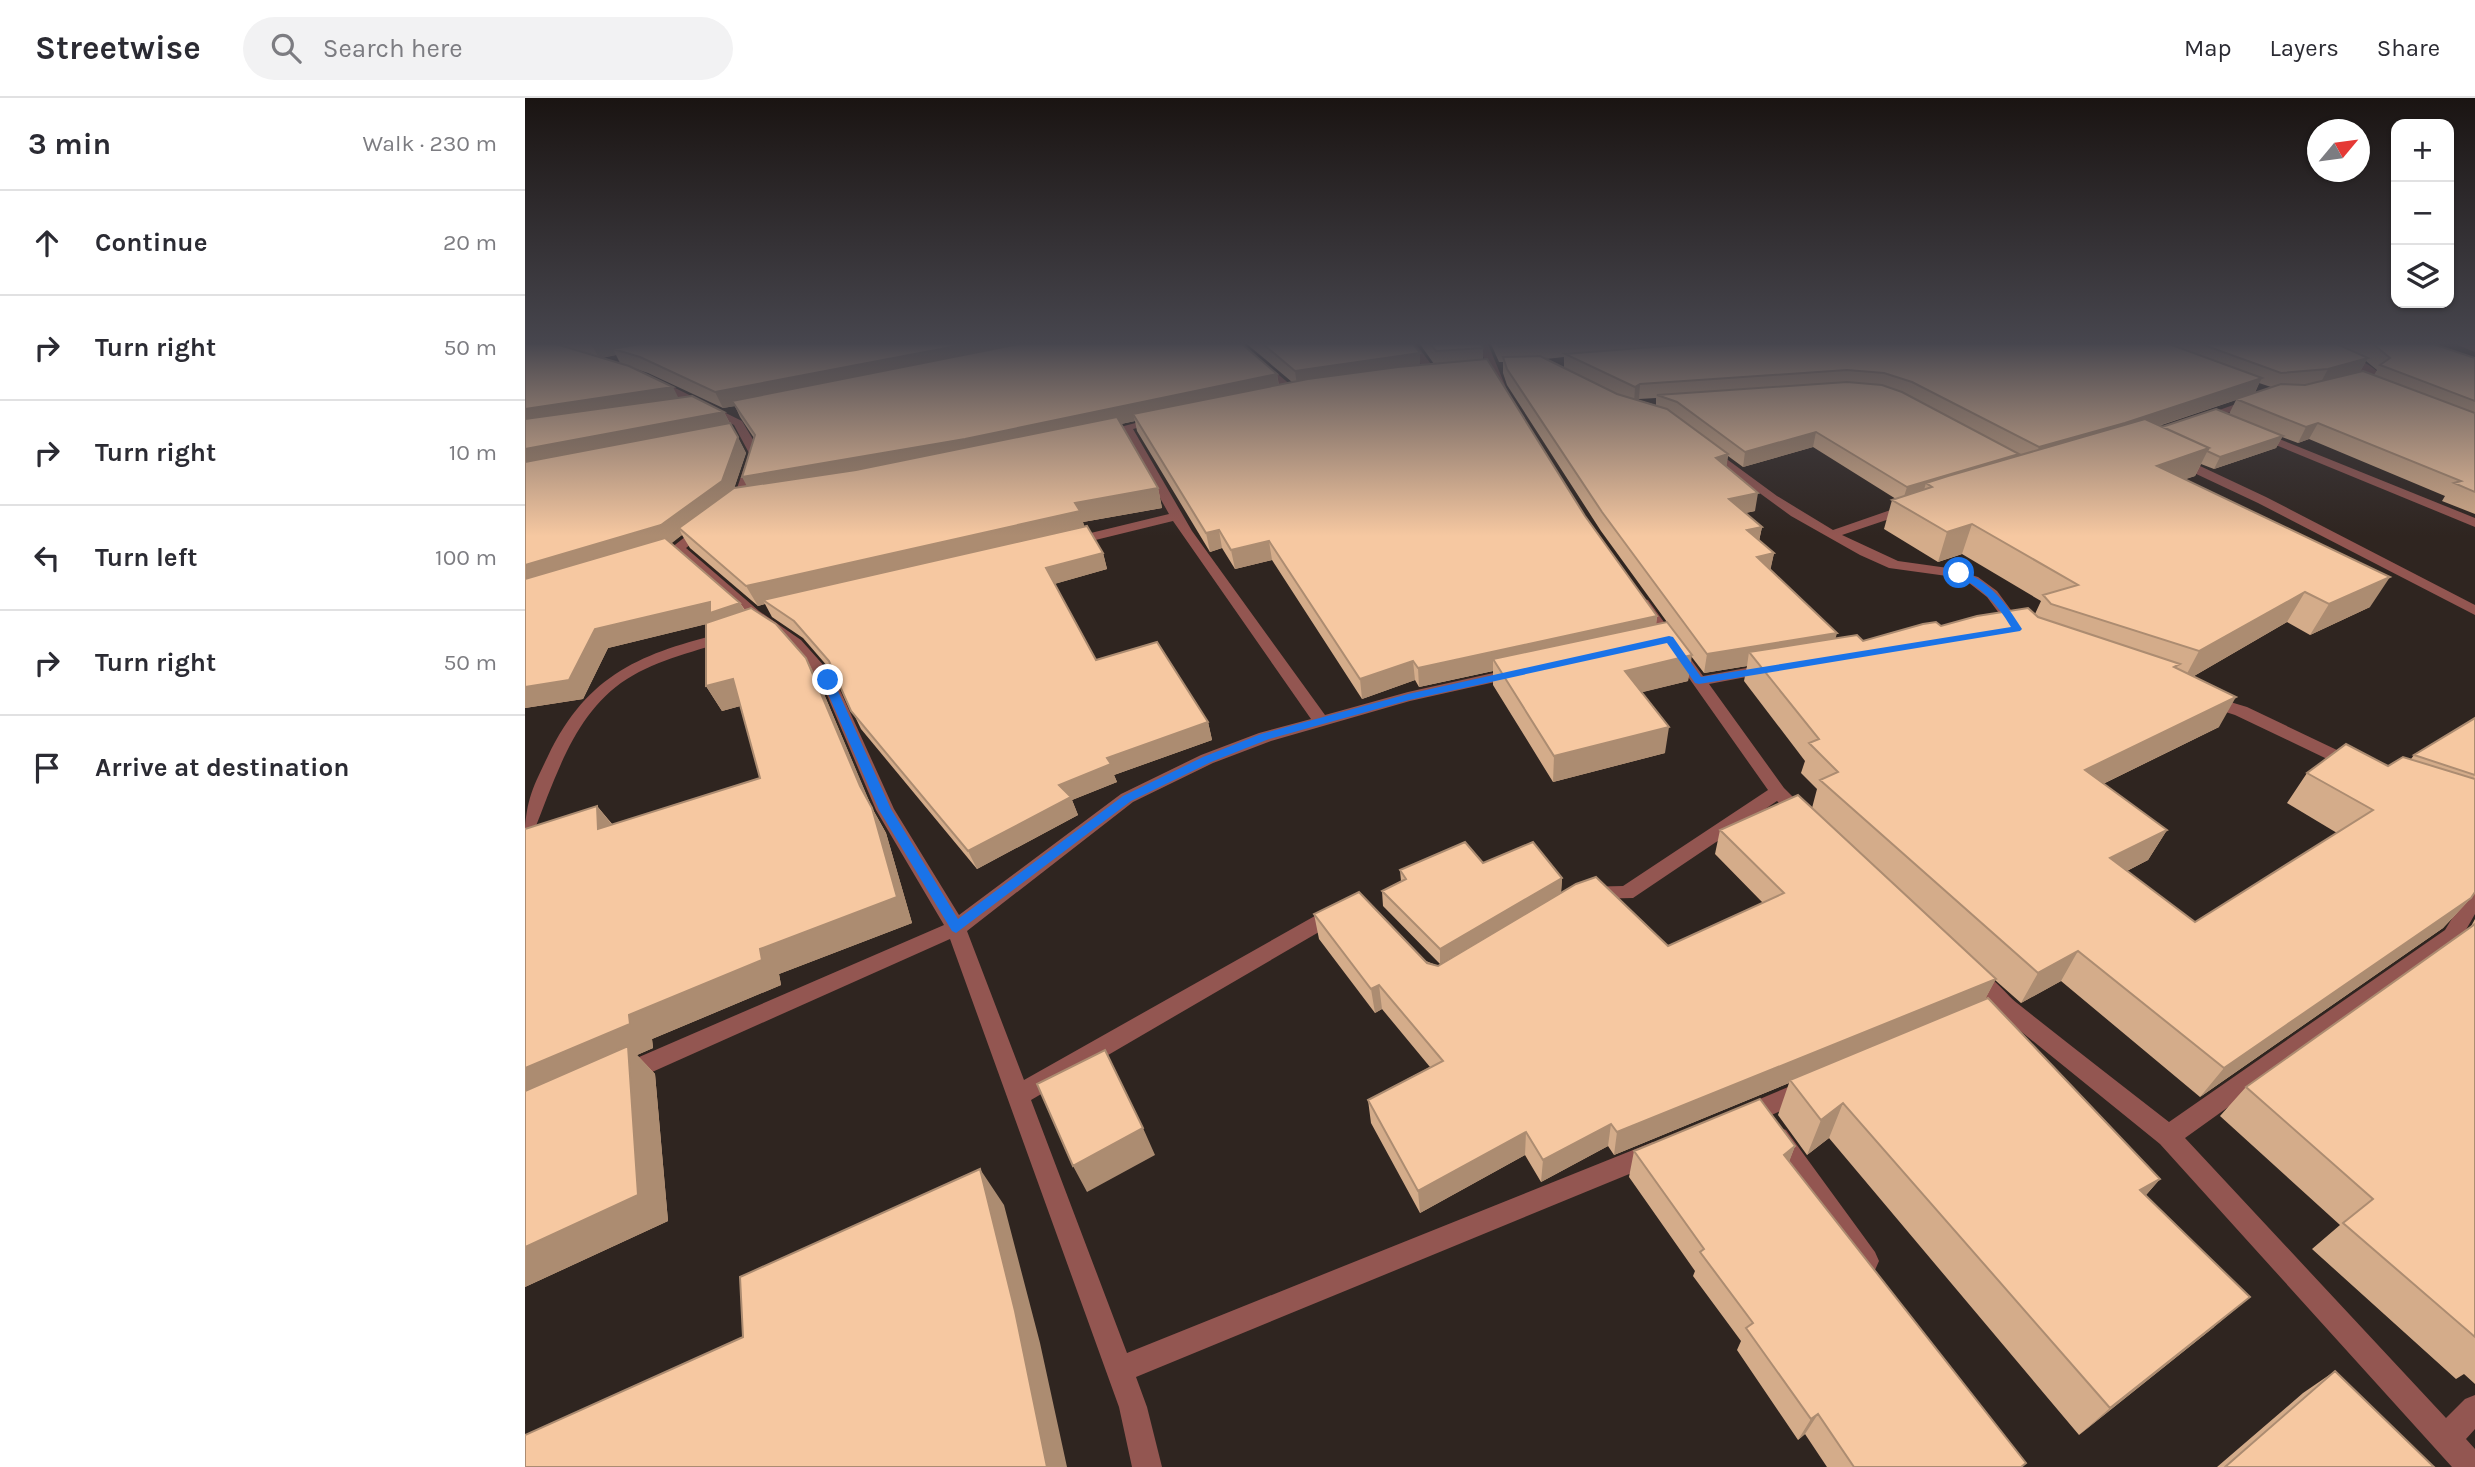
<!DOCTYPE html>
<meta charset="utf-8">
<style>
body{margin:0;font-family:Karla,sans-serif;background:#f2f2f3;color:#2b2b33}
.controls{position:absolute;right:21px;top:21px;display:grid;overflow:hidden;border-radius:14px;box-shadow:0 2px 5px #0004}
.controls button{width:63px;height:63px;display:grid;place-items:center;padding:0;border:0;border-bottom:2px solid #e1e1e2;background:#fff;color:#2b2b33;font:35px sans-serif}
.compass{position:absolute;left:1782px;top:21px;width:63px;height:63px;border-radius:50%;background:#fff;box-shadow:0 2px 5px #0004;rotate:61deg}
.stop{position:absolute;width:21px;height:21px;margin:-16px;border:5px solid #1a73e8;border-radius:50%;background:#fff}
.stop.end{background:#1a73e8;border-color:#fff;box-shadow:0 2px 7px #0008}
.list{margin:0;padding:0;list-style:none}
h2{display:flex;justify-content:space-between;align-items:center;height:91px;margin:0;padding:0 28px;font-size:30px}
h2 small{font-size:23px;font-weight:400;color:#7c7c81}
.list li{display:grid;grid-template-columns:46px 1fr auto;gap:21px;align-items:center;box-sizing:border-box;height:105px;padding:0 28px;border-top:2px solid #e1e1e2}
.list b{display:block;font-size:26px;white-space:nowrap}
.list em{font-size:23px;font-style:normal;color:#7c7c81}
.icon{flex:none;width:38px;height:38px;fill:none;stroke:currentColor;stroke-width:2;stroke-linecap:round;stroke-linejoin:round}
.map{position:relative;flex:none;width:1950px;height:1369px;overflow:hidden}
header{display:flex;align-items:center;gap:42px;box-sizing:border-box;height:98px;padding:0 35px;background:#fff;border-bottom:2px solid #e1e1e2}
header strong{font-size:33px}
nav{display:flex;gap:38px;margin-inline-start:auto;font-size:24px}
.search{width:490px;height:63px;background:#f2f2f3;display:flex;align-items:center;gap:18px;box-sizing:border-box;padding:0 24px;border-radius:38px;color:#7c7c81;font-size:26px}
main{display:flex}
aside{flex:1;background:#fff}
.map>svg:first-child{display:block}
</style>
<header>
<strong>Streetwise</strong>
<div class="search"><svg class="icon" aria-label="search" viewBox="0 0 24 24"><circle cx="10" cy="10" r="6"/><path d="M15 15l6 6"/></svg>Search here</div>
<nav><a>Map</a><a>Layers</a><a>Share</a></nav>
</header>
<main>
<aside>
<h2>3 min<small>Walk · 230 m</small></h2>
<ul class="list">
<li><svg class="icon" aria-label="ahead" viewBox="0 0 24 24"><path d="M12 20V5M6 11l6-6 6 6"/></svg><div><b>Continue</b></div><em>20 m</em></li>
<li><svg class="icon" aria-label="right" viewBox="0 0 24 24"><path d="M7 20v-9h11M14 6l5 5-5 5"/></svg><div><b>Turn right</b></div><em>50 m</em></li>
<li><svg class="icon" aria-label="right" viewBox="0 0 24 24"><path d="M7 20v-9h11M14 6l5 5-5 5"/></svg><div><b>Turn right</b></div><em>10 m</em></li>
<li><svg class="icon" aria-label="left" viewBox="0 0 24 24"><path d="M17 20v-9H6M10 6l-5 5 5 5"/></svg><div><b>Turn left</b></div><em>100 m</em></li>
<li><svg class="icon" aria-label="right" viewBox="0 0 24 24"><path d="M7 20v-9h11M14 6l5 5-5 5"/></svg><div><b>Turn right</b></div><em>50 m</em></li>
<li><svg class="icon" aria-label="arrive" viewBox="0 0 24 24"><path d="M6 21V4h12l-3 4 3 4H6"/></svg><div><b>Arrive at destination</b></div></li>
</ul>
</aside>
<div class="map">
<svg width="1950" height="1369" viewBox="0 0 1950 1369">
<rect width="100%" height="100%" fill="#2f2520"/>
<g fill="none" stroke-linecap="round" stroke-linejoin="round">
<path fill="#935651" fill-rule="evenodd" d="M706,246H717L773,293V297H765Z
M881,246H891L912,274L911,276H903Z
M953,246H963L982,292L981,294L972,292Z
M1773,246C1798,246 1836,258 1854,275L1840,283V287L1827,285V281L1841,275Z
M1933,246L1950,247V254L1935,248Z
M128,283H136L217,323L236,355L220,404L214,410H206L204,407L208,402L224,355L209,327L128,287Z
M1728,300L1732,301V305L1679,323L1669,321Z
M633,319L637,320V324L608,331L667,433L800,617L883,594L991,570L999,575L997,578L885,603L746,643L688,665L608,704L442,833L499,982L804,810L811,807L818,810L821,815L818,820L506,1002L602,1255L1128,1044L1136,1047L1140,1055L1136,1063L611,1279L622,1309L637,1369H607L594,1309L425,841L107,983L99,986L91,983L88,976L91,969L419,827L351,712L296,583L266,548L224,519L146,450L175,427H185L187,430L161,450L234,513L276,542L309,579L369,711L434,817L596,696L676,657L734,635L786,621L648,423L546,448L539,444L541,441L644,416L598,334L575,339L569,336Z
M1729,334H1737L1950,420V429L1729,338Z
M1180,351H1188L1252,398L1308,432L1380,407H1388V413L1317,437L1373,463L1423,470L1453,479L1472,493L1500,531L1493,535L1488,534L1462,499L1444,485L1422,478L1364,470L1335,457L1266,418L1180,355Z
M1650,360H1658L1741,399L1950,507V517L1733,405L1650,366Z
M1118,501L1123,502L1178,578L1243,566L1248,568L1251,571L1248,574L1184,586L1259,690L1286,717L1283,721C1269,726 1261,712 1252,703L1108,800L1063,801L1056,799L1053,794L1056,789L1098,788L1243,692L1111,505Z
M202,534L207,535L209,538L207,541C173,553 133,561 102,581C50,614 31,678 9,733L6,738L0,740C0,704 8,689 23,658C63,575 117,555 202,534Z
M1682,597L1722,609L1835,663L1838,667L1835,671H1823L1710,617L1676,606L1674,602Z
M1950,792V816L1934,844L1660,1040L1921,1320L1940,1301L1950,1297V1331L1941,1341L1950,1351V1369H1927L1635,1046L1472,914L1438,878L1441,872C1460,866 1478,894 1492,905C1542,945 1593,984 1644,1024L1920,832L1943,794Z
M1280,982L1288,985L1291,992L1288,999L1219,1029L1211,1025L1207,1018L1211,1011Z
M1253,1029L1261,1032L1350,1154L1354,1163L1350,1172L1341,1176L1332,1172L1245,1048L1241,1040L1245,1032Z"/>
</g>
<path fill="#d4ac8a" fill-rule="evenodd" d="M0,246L39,249L37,246H717L752,276L754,287L767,284L722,246H888L895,267L909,266L895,246H956L958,250V261L1060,418L1132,518L1131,526L1142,524L1076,433L982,287L978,275V264H974L966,246H1908L1950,260V416L1917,403L1920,398L1784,341L1773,345L1757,339L1751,350L1689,371L1676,366L1670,378L1660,381L1845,509L1785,537L1762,524L1669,578L1694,629L1578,686L1642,732L1623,762L1602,773L1670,824L1812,735L1762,705L1782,675L1863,668L1886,661L1889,657L1950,620V794L1946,800L1918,830L1675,999L1536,883L1496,905L1470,882L1460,901L1635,1081L1621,1097L1689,1229L1554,1337L1304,1040L1282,1057L1253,1017L1264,985L1089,1057L1083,1048L1016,1084L1000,1057L895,1115L846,1025L843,1002L905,969L857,911L850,915L794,841L789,816L913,868L1143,848L1238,805L1190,756L1195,732L1287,710L1292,691L1276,675L1280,663L1219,583L1222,568L1179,575L1166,558L1163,583L1117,594L1140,655L1028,684L968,587V573L894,589L890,582L837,601L747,462L710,471L697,450L685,454L612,333L610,323L596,326L633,390L637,410L558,424L559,429L578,455L582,471L529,486L571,562L683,624L687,642L589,677L592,684L547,702L553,717L452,771L336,631L310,577L278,540L247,519L240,506L233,508L165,450L157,437L145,445L215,505L220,512L294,584L346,708L361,735L387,825L254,876L256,887L127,941L128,950L112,957L130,976L143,1123L0,1189V731L72,708L88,727L235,680L215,608L197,613L181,588V526L83,550L58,601L0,610ZM91,257L95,265L77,260ZM1039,259V270L1021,261ZM1841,263L1852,272L1849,277L1835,274ZM111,271L123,275L198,310L210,308L215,319L229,340L222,388L209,390L221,355L199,314L154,300ZM1734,285L1746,289L1730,295ZM1131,300V307L1113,302L1114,301ZM1711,302L1704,316L1637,329L1634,328ZM1288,349L1371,401L1367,402L1359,431L1413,464L1437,456L1516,503L1510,516L1416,528L1338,543L1310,540L1245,472L1249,455L1234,443L1237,429L1220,415L1230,413L1201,368L1203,358L1218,369Z
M958,765L1037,780L1036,795L915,866L858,808L857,793L876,783L875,772Z
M1950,821V1286L1939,1276L1931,1281L1787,1151L1815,1127L1695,1018L1721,989L1945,830Z
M1270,1048L1264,1063L1497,1369H1302L1280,1336L1273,1342L1212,1252L1216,1243L1168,1178L1170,1173L1104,1079L1109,1053Z
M1810,1273L1909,1369H1692L1778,1295Z"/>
<path fill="#ac8c71" d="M66,246H148L88,251L91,257L74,260Z
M442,246H524L207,303L210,308L198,310L190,294Z
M895,255V270L772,288L770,273Z
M1843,260L1834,275L1795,286L1803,271Z
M752,276L754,291L608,316L610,323L446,358L226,396L217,379Z
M1737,280L1729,296L1593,341L1508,366L1514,349Z
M1115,286L1114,301L1109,305L1110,289Z
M148,289L156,305L0,328V311Z
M199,314L207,330L0,370V351Z
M1793,325L1784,341L1773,345L1781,329Z
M1291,334L1288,349L1218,369L1220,354Z
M1758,338L1751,350L1689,371L1695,359Z
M213,339L221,355L206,400L154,430L157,437L147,445L0,489V467Z
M1684,350L1670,378L1619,396L1632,368Z
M1203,356L1201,374L1191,360Z
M1494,356L1489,371L1407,389L1401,385L1397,399L1377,405L1382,389Z
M633,390L637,410L558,424L561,433L238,502L240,506L233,508L221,488L550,405Z
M1233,395L1230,413L1202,419L1204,401Z
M1447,426L1437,456L1413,464L1422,434Z
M1237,429L1233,447L1222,432Z
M694,432L697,450L685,454L681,435Z
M744,443L747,462L710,471L706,452Z
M578,455L582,471L526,487L521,470Z
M1249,455L1245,474L1232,459Z
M1865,479L1845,509L1785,537L1804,506Z
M1780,494L1762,524L1657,585L1674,553Z
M185,504L215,505L226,523L190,524L83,550L58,601L0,610V589L70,531Z
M1132,518L1130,537L968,561V573L894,589L893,570Z
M1312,535L1307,554H1224L1222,568L1179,575L1182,556Z
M1167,557L1163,583L1098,599L1100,573Z
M281,560L294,584L348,712L347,710L361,735L387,825L254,876L256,887L127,941L128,950L112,957L130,976L143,1123L0,1189V970L235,851L335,688Z
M888,563L890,582L837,601L835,581Z
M208,581L223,606L197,613L181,588Z
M1711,599L1694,629L1545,702L1560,672Z
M683,624L687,642L589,677L592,684L547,702L553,717L452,771L443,753L534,687L582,660Z
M1144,629L1140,655L1028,684L1029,658Z
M72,708L92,733L73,731Z
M1642,732L1623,762L1568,790L1585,760Z
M1037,780L1036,795L915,866V851Z
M1946,800L1918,830L1675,999L1699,970Z
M1553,853L1536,883L1496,905L1513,875Z
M1471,881L1458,905L1265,982L1264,985L1089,1057L1092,1034Z
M854,887L857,911L850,915L846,891Z
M1318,1005L1304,1040L1282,1057L1296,1022Z
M1086,1026L1083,1048L1016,1084L1018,1062Z
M618,1030L630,1057L562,1094L548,1068Z
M1001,1034L1000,1057L895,1115L893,1093Z
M1270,1048L1260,1075L1259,1057Z
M455,1071L479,1107L515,1245L542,1369H522Z
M1635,1081L1606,1114L1615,1092Z
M1725,1199L1689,1229L1554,1337L1585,1310Z
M1293,1316L1280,1336L1273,1342L1286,1321Z"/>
<path fill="#f6c8a1" stroke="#ac8c71" stroke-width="2" d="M0,246H31L104,268L148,289L0,311Z
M114,246H442L190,294L115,259L88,251Z
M494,246H717L752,276L440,341L217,379L230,337L207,303Z
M738,246H888L895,255L770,273Z
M905,246H956L958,250L911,253Z
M973,246H1010L974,249Z
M1167,246H1644L1737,280L1600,325L1514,349L1387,284L1359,275L1322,272L1115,286L1110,289L1040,256Z
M1676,246H1812L1843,260L1803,271L1756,275Z
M1848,246H1908L1950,260V303L1855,267L1865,260Z
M1015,258L1092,296L1142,311L1203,356L1191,360L1233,395L1204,401L1237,429L1222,432L1249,455L1232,459L1312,535L1182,556L1077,414L982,271L978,259Z
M962,261L1060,418L1132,518L893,570L888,563L835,581L744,443L706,452L694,432L681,435L608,316L783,281L873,269Z
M1838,273L1950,315V394L1929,385L1936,383L1793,325L1781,329L1711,301L1756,286L1780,287Z
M1322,284L1357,287L1377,294L1494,356L1382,389L1291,334L1220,354L1152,304L1132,297Z
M167,298L199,314L0,351V321Z
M1691,311L1758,338L1695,359L1682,353L1684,350L1637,329Z
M592,319L633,390L550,405L555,413L221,488L154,430L209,390L331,372Z
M1620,321L1684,350L1632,368L1865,479L1804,506L1780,494L1674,553L1526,506L1518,497L1553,487L1447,426L1422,434L1367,402L1407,389L1401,385L1423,378Z
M205,325L213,339L197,383L136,427L0,467V364Z
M562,428L578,455L521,470L571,562L632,544L683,624L582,660L586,666L534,687L546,699L443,753L326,613L304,563L269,523L238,502Z
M140,440L215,505L185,515V504L70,531L44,582L0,589V481Z
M226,510L251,526L281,560L335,688L347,710L372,799L235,851L237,862L104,917L105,926L0,970V731L72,708L73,731L235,680L208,581L181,588V525Z
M1503,510L1513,519L1655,566L1649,569L1711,599L1560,672L1642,732L1585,760L1670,824L1848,712L1782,675L1821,646L1863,668L1878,659L1950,681V794L1946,800L1699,970L1553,853L1513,875L1295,682L1313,674L1284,645L1294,641L1224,554L1332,537L1338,543L1398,526L1411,524L1416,528L1452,518Z
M1142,524L1167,557L1100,573L1144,629L1029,658L968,561Z
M1950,620V677L1889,657Z
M1273,697L1471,881L1092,1034L1086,1026L1018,1062L1001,1034L893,1093L843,1002L918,963L854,887L846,891L789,816L834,794L902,865L913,868L1051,786L1071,779L1143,848L1259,795L1195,732Z
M940,744L958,765L1008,744L1037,780L915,851L857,793L881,781L875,772Z
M1950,826V1239L1818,1125L1848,1101L1721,989Z
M1463,900L1635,1081L1615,1092L1725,1199L1585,1310L1318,1005L1296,1022L1265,982Z
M103,948L113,1097L0,1149V993Z
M580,952L618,1030L548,1068L512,986Z
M1235,1001L1270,1048L1259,1057L1501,1365L1496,1369H1329L1293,1316L1286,1321L1221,1230L1228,1225L1175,1154L1179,1151L1109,1053Z
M455,1071L490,1213L522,1369H0V1337L218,1239L215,1179Z
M1810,1273L1909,1369H1700Z"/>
<linearGradient id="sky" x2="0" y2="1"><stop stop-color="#1a1412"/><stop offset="0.56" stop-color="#47464e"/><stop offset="1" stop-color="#47464e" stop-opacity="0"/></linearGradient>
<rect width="1950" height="438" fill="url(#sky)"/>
<path fill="#1a73e8" d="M1434,472C1465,483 1480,504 1497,531L1495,533L1174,586L1170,585L1142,545L884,602L744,641L686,664L606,703L431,835L427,833L354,712L297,582L303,579L308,582L366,711L433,821L598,698L678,659L736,636L883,596L1144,538L1148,539L1176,579L1486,529C1471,504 1457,490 1431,477L1429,475Z"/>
</svg>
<div class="controls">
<button>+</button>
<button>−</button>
<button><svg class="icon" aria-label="layers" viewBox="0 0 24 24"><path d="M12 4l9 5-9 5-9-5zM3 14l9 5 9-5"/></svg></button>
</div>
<svg class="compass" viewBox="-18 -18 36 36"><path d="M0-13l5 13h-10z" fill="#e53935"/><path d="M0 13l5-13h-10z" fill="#7c7c81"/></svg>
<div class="stop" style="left:1434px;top:475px"></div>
<div class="stop end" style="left:303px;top:582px"></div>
</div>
</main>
